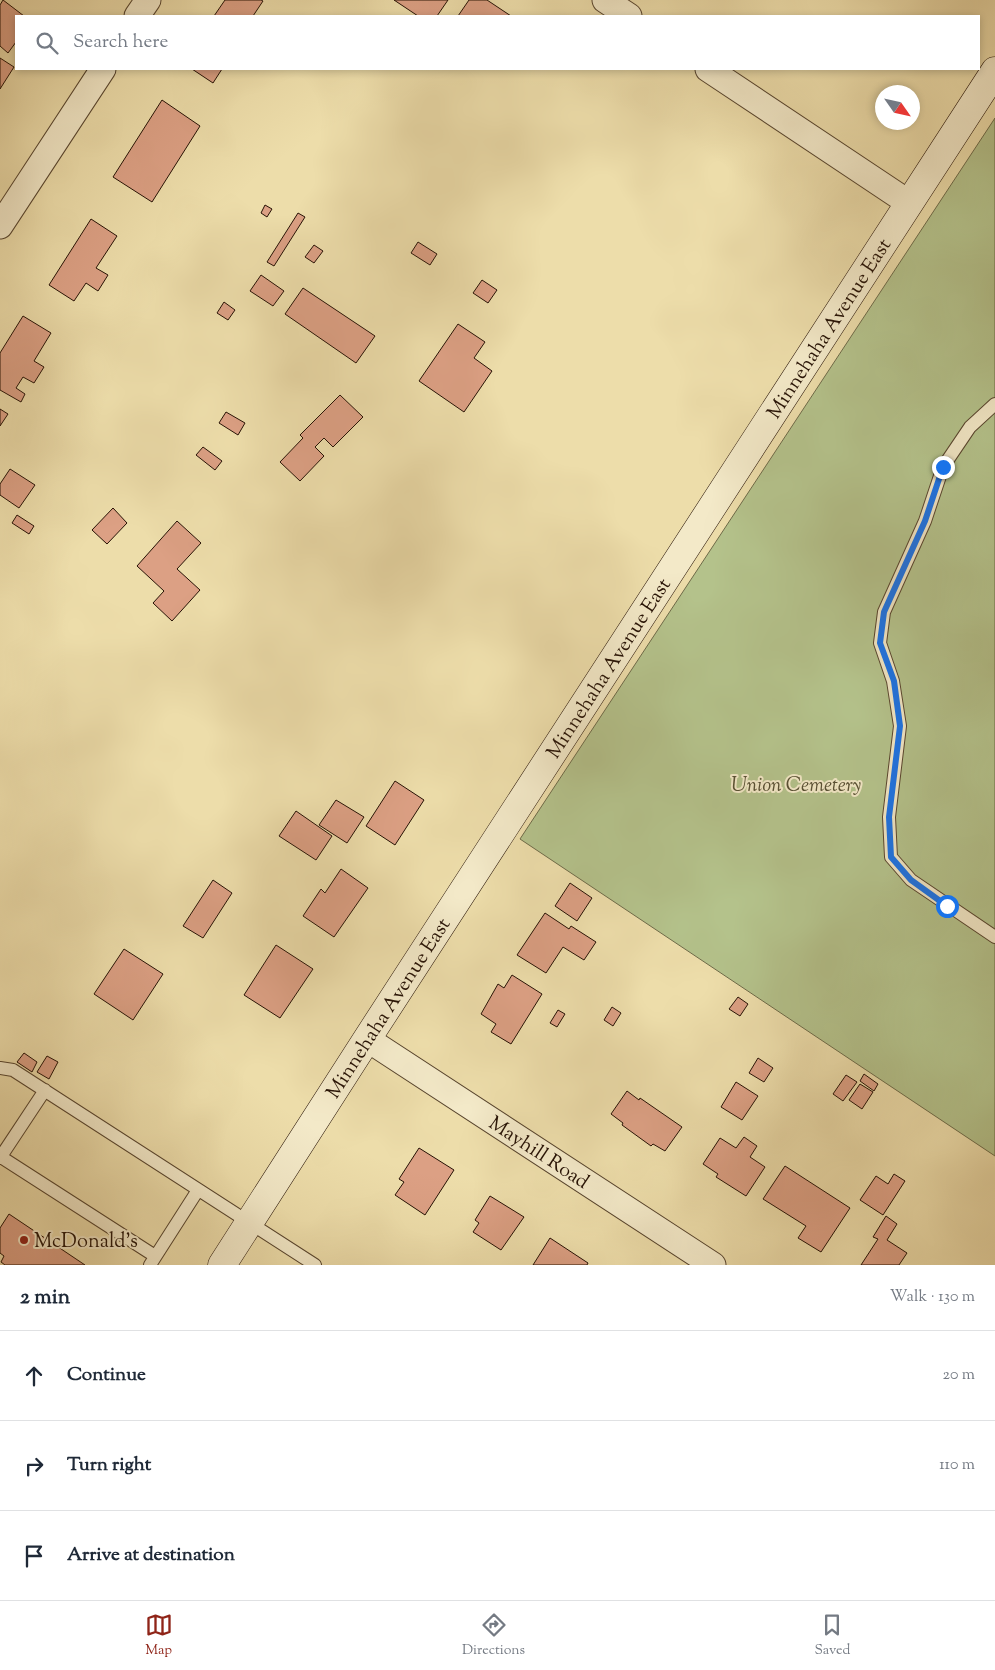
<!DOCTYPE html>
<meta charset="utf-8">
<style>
body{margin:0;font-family:"Sorts Mill Goudy",serif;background:#f6f6f7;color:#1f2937}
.compass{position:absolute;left:875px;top:85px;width:45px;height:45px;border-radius:50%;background:#fff;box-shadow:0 2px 8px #0003;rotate:124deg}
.stop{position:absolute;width:15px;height:15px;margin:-11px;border:4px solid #1a73e8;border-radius:50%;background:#fff}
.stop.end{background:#1a73e8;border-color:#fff;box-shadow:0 1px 5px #0008}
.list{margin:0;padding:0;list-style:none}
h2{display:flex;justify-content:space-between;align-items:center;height:65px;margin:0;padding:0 20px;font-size:21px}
h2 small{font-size:16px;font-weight:400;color:#747a83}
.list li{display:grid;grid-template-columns:32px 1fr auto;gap:15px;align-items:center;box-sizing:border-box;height:90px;padding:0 20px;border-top:1px solid #e0e1e3}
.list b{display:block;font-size:19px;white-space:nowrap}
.list em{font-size:16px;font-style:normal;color:#747a83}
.icon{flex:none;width:28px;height:28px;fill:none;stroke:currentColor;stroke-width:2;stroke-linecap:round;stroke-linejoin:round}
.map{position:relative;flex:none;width:995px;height:1265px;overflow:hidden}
.search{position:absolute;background:#fff;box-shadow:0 2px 8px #0003;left:15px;right:15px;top:15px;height:55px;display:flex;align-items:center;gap:12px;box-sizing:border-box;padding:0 18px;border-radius:0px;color:#747a83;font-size:19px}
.sheet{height:335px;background:#fff}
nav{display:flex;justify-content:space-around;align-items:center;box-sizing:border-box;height:70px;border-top:1px solid #e0e1e3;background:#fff;font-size:14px;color:#747a83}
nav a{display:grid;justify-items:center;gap:2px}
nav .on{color:#8f2418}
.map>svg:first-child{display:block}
</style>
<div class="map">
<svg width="995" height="1265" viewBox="0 0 995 1265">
<rect width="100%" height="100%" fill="#edddaa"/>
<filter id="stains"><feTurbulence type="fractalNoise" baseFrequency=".004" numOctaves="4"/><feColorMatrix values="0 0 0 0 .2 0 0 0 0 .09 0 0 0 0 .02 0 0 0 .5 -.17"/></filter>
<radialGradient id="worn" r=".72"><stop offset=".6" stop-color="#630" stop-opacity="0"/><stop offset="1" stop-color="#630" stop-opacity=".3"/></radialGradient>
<path fill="#b4c28b" stroke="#6d6a48" d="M995,118V1156L520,839Z"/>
<path fill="#dca084" stroke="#261205" d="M3,0L24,16H16V42L8,53L0,46V5Z
M225,0H261L263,1L253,16H214Z
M394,0H448L437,16H418Z
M469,0H487L511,16H458Z
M0,58L14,67L0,89Z
M192,69H222L213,83Z
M162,100L200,126L152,202L113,177Z
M265,205L272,209L267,217L261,213Z
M298,213L305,217L274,266L267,262Z
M91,219L117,236L96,268L108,275L98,291L86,283L74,301L49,285Z
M418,242L437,254L430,265L411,253Z
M314,245L323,251L314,263L305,257Z
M261,275L284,291L273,306L250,291Z
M482,280L497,290L488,303L473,293Z
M303,288L375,336L356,363L285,314Z
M224,302L235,310L228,320L217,313Z
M23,316L51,333L34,361L44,367L34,383L23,377L16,388L25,394L21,402L0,390V353Z
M458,324L485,342L474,358L492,371L464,412L419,381Z
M340,395L363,417L333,447L324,438L315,447L324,456L300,481L280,462L303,438L300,435Z
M0,409L8,414L0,426Z
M226,412L245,423L238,435L219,423Z
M203,447L222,461L215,470L196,455Z
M10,469L35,485L19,508L0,495V484Z
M113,508L127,523L107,544L92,530Z
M17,515L34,526L29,534L12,523Z
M177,521L201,543L177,569L200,590L172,621L153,603L164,591L137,566Z
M395,781L424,800L395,845L366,826Z
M336,800L364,817L347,843L319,825Z
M296,811L332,836L316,860L279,836Z
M341,869L368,888L334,937L303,916L321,889L325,893Z
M213,880L232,893L203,938L183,926Z
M570,883L592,898L577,921L555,906Z
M545,913L569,929L571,926L596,942L584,960L563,947L546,973L517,955Z
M276,945L313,969L280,1018L244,995Z
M124,949L163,974L133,1020L94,994Z
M512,975L542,994L511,1044L491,1032L496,1024L481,1014L498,984L504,988Z
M738,997L748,1004L740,1016L729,1009Z
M612,1007L621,1013L613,1026L604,1020Z
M558,1010L565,1014L557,1027L550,1023Z
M24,1053L37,1062L32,1072L17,1062Z
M47,1056L58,1062L49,1079L37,1072Z
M758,1058L773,1068L764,1082L749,1073Z
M864,1074L878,1084L874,1091L860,1081Z
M846,1075L857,1082L843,1101L833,1094Z
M736,1082L758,1096L742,1120L721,1107Z
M860,1084L873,1092L862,1109L849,1100Z
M627,1091L639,1100L640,1098L682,1127L665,1151L653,1144L651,1146L622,1125L623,1123L611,1114Z
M744,1137L757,1146L750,1157L765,1167L746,1196L716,1177L718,1174L703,1164L720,1138L736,1148Z
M419,1148L454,1170L425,1215L395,1195L404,1182L399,1179Z
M785,1166L850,1208L821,1252L798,1238L806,1226L763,1199Z
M894,1174L905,1181L883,1215L860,1200L876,1176L888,1184Z
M490,1196L524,1217L501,1250L473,1232L479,1223L475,1220Z
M9,1214L85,1265H5L1,1262L4,1256L0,1253V1228Z
M886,1216L897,1224L887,1240L907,1253L899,1265H861L878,1239L873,1237Z
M550,1238L588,1263L587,1265H533Z"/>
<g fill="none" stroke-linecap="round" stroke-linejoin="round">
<g stroke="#58452e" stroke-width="14">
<path id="lane" d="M995,404L970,427L943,467L925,521L884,612L880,643L893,681L900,726L889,817L891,857L911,880L995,937
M0,1068L13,1070L315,1265
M1,1157L155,1256
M0,1158L45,1090
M150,1265L198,1190"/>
</g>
<g stroke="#58452e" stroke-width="27">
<g id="street">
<path d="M605,0L629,16"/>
<path d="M137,16L148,0"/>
<path d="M708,69L909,203"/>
<path d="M0,226L103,69"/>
<path id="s1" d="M367,1039L713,1265"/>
</g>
</g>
<g stroke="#261205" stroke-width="29">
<g id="secondary">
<path id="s2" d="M222,1265L367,1039L995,71"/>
</g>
</g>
<use href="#lane" stroke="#f3e9c8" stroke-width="12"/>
<use href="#street" stroke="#f3e9c8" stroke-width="25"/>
<use href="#secondary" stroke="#f3e9c8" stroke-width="28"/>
</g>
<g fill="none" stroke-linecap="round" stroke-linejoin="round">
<path stroke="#1a73e8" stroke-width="6" d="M943,467L925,521L884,612L880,643L894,681L900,726L889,817L891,857L911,880L947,906"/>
</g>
<circle fill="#8f2418" stroke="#f3e9c8" stroke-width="2" cx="24" cy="1240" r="5"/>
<g text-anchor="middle" stroke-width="4" stroke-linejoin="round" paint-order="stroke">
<g font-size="20" fill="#261205" stroke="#f3e9c8">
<text dy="7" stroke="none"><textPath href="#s2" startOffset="1116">Minnehaha Avenue East</textPath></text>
<text dy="7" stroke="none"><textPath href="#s2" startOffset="711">Minnehaha Avenue East</textPath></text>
<text dy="7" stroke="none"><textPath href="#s2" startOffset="306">Minnehaha Avenue East</textPath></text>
<text dy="7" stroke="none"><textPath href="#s1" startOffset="206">Mayhill Road</textPath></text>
</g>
<g font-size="20" font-style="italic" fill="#585034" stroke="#f3e9c8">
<text x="796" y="791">Union Cemetery</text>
</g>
<g font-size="20" fill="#261205" stroke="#f3e9c8" text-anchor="start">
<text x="34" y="1247">McDonald's</text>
</g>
</g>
<rect width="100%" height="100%" filter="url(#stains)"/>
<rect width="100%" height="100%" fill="url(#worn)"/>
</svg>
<svg class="compass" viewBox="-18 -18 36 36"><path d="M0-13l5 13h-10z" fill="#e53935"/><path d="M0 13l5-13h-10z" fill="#747a83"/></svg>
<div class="stop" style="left:947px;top:906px"></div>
<div class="stop end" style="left:943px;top:467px"></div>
<div class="search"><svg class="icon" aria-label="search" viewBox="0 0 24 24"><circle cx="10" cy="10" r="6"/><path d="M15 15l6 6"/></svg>Search here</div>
</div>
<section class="sheet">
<h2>2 min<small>Walk · 130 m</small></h2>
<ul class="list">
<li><svg class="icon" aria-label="ahead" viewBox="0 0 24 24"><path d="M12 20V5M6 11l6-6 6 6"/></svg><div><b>Continue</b></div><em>20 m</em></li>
<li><svg class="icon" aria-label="right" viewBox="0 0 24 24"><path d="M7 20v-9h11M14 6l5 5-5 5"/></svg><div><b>Turn right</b></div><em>110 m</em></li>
<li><svg class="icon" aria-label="arrive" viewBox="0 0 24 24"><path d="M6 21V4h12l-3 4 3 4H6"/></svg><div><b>Arrive at destination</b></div></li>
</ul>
</section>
<nav>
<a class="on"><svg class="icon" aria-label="map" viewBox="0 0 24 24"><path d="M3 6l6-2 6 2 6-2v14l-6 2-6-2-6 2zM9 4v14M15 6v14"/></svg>Map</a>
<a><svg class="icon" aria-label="directions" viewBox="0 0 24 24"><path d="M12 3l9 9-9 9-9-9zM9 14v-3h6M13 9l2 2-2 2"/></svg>Directions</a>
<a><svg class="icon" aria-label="saved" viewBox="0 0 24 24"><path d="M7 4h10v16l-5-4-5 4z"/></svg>Saved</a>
</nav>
